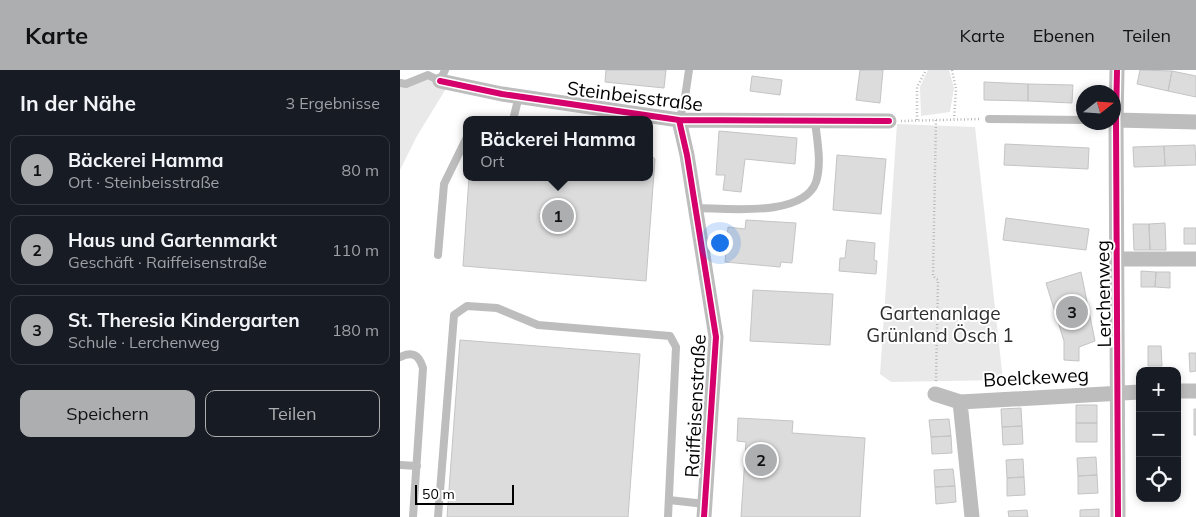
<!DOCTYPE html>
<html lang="de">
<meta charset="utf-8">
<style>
body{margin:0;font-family:Mulish,sans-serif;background:#242831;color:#f1f3f6}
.controls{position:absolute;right:15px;bottom:15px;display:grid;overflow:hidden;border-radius:10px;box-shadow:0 2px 8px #0003}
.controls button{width:45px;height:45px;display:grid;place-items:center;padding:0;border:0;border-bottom:1px solid #363941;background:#171b24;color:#f1f3f6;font:25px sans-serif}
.compass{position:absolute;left:676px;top:15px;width:45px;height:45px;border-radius:50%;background:#171b24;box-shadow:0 2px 8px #0003;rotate:73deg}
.scale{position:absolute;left:15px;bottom:12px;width:99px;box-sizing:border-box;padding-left:5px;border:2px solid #000;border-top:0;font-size:14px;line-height:18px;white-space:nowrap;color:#000;-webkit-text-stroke:4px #fff;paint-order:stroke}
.you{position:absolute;left:319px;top:172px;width:18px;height:18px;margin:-12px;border:4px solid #fff;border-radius:50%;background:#1a73e8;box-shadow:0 0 0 8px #1a73e833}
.badge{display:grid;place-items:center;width:32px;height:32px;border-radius:50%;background:#adaeaf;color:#111;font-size:16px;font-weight:700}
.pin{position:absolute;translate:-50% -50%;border:2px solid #fff;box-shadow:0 1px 5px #0006}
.popup{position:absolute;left:63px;top:46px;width:190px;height:65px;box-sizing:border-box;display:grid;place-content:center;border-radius:10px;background:#171b24;filter:drop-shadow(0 1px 4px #0005);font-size:16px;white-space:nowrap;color:#9ea1a6}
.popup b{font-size:19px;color:#f1f3f6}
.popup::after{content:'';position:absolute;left:50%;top:100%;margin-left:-10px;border:10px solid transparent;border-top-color:#171b24}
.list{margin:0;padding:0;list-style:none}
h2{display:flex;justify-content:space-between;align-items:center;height:65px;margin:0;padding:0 20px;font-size:21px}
h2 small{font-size:16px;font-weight:400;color:#9ea1a6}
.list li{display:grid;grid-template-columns:32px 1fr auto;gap:15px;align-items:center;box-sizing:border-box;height:70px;margin:0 10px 10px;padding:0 10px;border:1px solid #363941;border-radius:10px}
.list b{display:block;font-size:19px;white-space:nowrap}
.list p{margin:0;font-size:16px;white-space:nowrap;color:#9ea1a6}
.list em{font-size:16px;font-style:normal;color:#9ea1a6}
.actions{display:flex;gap:10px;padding:15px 20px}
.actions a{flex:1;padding:11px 0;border:1px solid #adaeaf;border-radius:10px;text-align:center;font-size:18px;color:#adaeaf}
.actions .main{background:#adaeaf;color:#111}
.icon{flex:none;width:28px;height:28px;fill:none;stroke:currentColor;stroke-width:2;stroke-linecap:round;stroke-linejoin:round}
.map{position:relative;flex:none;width:796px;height:447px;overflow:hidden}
header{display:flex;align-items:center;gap:30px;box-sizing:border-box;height:70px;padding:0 25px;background:#adaeaf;color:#111}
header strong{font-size:24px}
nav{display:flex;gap:28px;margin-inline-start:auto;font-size:18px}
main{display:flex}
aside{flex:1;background:#171b24}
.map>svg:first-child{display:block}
</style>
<header>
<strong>Karte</strong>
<nav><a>Karte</a><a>Ebenen</a><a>Teilen</a></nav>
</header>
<main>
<aside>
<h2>In der Nähe<small>3 Ergebnisse</small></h2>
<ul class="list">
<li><span class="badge">1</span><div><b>Bäckerei Hamma</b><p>Ort · Steinbeisstraße</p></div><em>80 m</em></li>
<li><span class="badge">2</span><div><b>Haus und Gartenmarkt</b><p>Geschäft · Raiffeisenstraße</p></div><em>110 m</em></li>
<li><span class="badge">3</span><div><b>St. Theresia Kindergarten</b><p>Schule · Lerchenweg</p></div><em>180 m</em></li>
</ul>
<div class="actions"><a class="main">Speichern</a><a>Teilen</a></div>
</aside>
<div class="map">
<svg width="796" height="447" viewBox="0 0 796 447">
<rect width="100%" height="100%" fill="#fff"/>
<path fill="#e9e9e9" d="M528,0H549L554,18L550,42L521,46L520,17Z
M29,8L47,17L17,66L0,100V15Z
M497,54L575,57L603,310L491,312L480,304Z"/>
<path fill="#dcdcdc" stroke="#c4c4c4" d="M206,0H266L264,18L205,12Z
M460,0H483L480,33L456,30Z
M740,0L772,1L768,21L737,14Z
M772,1L796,6V27L768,21Z
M352,6L382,10L380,25L350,21Z
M584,12L628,14V31L584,30Z
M628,14L673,15L672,33L628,31Z
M319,61L397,68L395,94L345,89L341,122L323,120L325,105H316Z
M605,74L689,78L688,99L604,95Z
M795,75L796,95L765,96L764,76Z
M764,76L765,96L734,97L733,77Z
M249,83L255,89L246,211L63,196L69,107H249Z
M437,85L486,89L481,144L433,140Z
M606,148L689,159L686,180L603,170Z
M346,150L396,153L392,193L381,192L380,197L325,192L328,157L345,159Z
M765,153L766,180H750L749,154Z
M733,154H749L750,180H734Z
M784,158H796V174H784Z
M447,170L475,173L474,190L477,191L476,204L439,201L440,188H445Z
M741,201L756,202L755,217H741Z
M681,202L695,271L679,277V291L664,290V271L646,213Z
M756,202H770V218L755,217Z
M353,220L433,224L430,275L350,271Z
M60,270L240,284L228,447H47Z
M748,276H761L762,296H748Z
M789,283H796V301L790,302Z
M676,335H697V353H676Z
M621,338L622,356L602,357L601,339Z
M794,339H796V365H794Z
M338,348L393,351L392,363L465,368L460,447H341L346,372L337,371Z
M549,349L551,366L531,367L529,350Z
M676,353H697V372H676Z
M622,356L623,374L603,375L602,357Z
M551,366L552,383L532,384L531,367Z
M696,387L697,405L678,406L677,388Z
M623,389L624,407L607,408L606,390Z
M553,399L555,416L535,417L534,400Z
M697,405L698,423L678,424V406Z
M624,407L625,425L607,426V408Z
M555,416L556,432L536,434L535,417Z
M699,439V447H680V440Z
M627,440L628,447H609L608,441Z"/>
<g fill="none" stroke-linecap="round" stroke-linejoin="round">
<path stroke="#b8b8b8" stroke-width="2.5" stroke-dasharray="1 2.5" stroke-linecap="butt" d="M552,0L556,19L554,49
M517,50V17L526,0
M501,51L580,49
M536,311L538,210L533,206L536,49"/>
<path stroke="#bdbdbd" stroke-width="8" d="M0,13L6,14L28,5L40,11L45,0
M589,49L684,50
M113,50L119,26
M279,50L284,34L289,0
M295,138C326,138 403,148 416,112C422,93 417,70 415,51
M38,185L44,114L67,67
M0,287C13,281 19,285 23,298L13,447
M0,395L17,396
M269,430L305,434
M38,447L54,245L67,236L97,238L138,255L270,266L276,277L268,447"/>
<path stroke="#bdbdbd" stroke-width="15" d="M717,0L716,50L718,447
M40,11L102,24L279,50L489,51
M279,50L287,85L316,267L304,447
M716,50L796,52
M717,189H796
M777,321H796
M535,324L560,332L740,322
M560,332L572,447"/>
<g stroke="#fff" stroke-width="9">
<path id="cycleway" d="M717,0L716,50L718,447
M40,11L102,24L279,50L489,51
M279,50L287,85L316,267L304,447"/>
</g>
<use href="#cycleway" stroke="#d6006c" stroke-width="6"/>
</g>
<g text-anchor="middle" stroke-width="4" stroke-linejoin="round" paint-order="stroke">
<g font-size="19" fill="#000" stroke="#fff">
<text transform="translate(235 26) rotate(7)" y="7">Steinbeisstraße</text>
<text transform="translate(703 224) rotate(-91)" y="7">Lerchenweg</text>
<text transform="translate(636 307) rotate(-3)" y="7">Boelckeweg</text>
<text transform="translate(295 336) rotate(-87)" y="7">Raiffeisenstraße</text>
</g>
<g font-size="19" fill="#2e2e2e" stroke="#fff">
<text x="540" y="250">Gartenanlage<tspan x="540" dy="22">Grünland Ösch 1</tspan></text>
</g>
</g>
</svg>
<div class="controls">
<button>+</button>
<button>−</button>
<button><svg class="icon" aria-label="locate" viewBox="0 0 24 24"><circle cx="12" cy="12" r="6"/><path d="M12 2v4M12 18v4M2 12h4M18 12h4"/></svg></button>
</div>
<svg class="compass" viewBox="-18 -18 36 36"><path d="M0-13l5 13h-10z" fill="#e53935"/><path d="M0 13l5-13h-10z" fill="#9ea1a6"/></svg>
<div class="scale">50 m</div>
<div class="you"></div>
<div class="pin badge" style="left:158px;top:146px">1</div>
<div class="popup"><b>Bäckerei Hamma</b>Ort</div>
<div class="pin badge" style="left:361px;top:390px">2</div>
<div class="pin badge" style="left:672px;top:242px">3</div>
</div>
</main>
